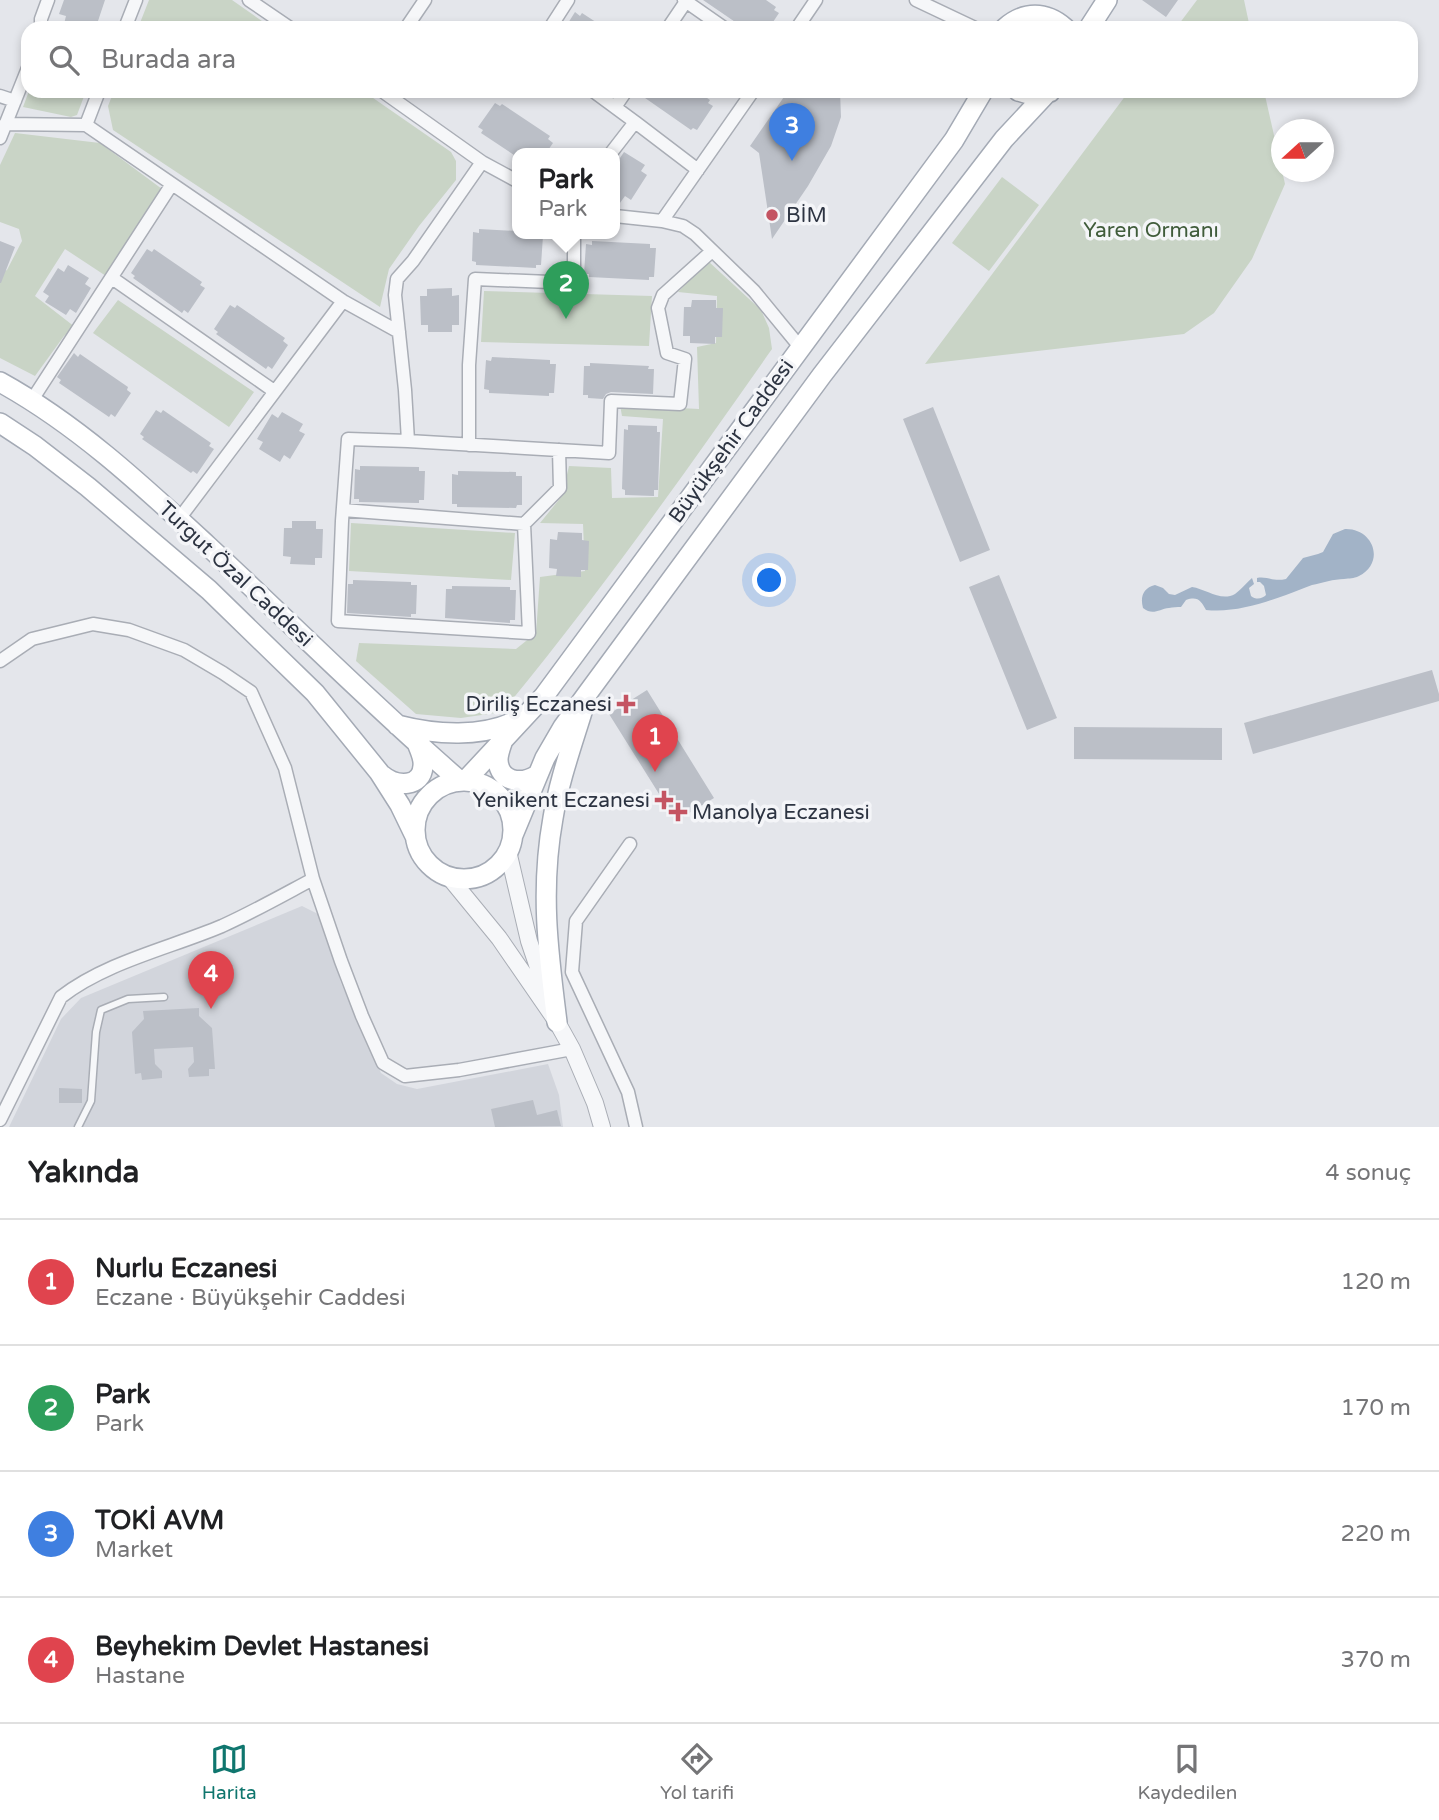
<!DOCTYPE html>
<html lang="tr">
<meta charset="utf-8">
<style>
body{margin:0;font-family:"Varela Round",sans-serif;background:#f6f6f6;color:#202124}
.compass{position:absolute;left:1271px;top:119px;width:63px;height:63px;border-radius:50%;background:#fff;box-shadow:0 4px 10px #0003;rotate:249deg}
.you{position:absolute;left:770px;top:581px;width:24px;height:24px;margin:-18px;border:5px solid #fff;border-radius:50%;background:#1a73e8;box-shadow:0 0 0 10px #1a73e833}
.badge{display:grid;place-items:center;width:46px;height:46px;border-radius:50%;background:#0f766e;color:#fff;font-size:23px;font-weight:700}
.pin{position:absolute;translate:-50% -58px;filter:drop-shadow(0 2px 4px #0008)}
.pin::after{content:'';position:absolute;top:37px;width:24px;height:21px;background:inherit;clip-path:polygon(0 0,100% 0,50% 100%)}
.popup{position:absolute;left:512px;top:148px;width:108px;height:91px;box-sizing:border-box;display:grid;place-content:center;border-radius:14px;background:#fff;filter:drop-shadow(0 2px 5px #0005);font-size:23px;white-space:nowrap;color:#757577}
.popup b{font-size:26px;color:#202124}
.popup::after{content:'';position:absolute;left:50%;top:100%;margin-left:-14px;border:14px solid transparent;border-top-color:#fff}
.list{margin:0;padding:0;list-style:none}
h2{display:flex;justify-content:space-between;align-items:center;height:91px;margin:0;padding:0 28px;font-size:30px}
h2 small{font-size:23px;font-weight:400;color:#757577}
.list li{display:grid;grid-template-columns:46px 1fr auto;gap:21px;align-items:center;box-sizing:border-box;height:126px;padding:0 28px;border-top:2px solid #e0e0e0}
.list b{display:block;font-size:26px;white-space:nowrap}
.list p{margin:0;font-size:23px;white-space:nowrap;color:#757577}
.list em{font-size:23px;font-style:normal;color:#757577}
.icon{flex:none;width:38px;height:38px;fill:none;stroke:currentColor;stroke-width:2;stroke-linecap:round;stroke-linejoin:round}
.map{position:relative;flex:none;width:1439px;height:1127px;overflow:hidden}
.search{position:absolute;background:#fff;box-shadow:0 4px 10px #0003;left:21px;right:21px;top:21px;height:77px;display:flex;align-items:center;gap:18px;box-sizing:border-box;padding:0 24px;border-radius:21px;color:#757577;font-size:26px}
.sheet{height:595px;background:#fff}
nav{display:flex;justify-content:space-around;align-items:center;box-sizing:border-box;height:98px;border-top:2px solid #e0e0e0;background:#fff;font-size:19px;color:#757577}
nav a{display:grid;justify-items:center;gap:4px}
nav .on{color:#0f766e}
.map>svg:first-child{display:block}
</style>
<div class="map">
<svg width="1439" height="1127" viewBox="0 0 1439 1127">
<rect width="100%" height="100%" fill="#e4e6eb"/>
<path fill="#d2d5dc" d="M302,906L320,915L341,983L381,1073L397,1084L417,1089L548,1064L559,1095L563,1127H9L61,1019L81,998Z"/>
<path fill="#c9d4c6" d="M149,0H232L272,28H138Z
M1197,0H1244L1250,28H1176Z
M29,91H86L77,115L71,117L23,107Z
M114,91H363L451,152L456,161V180L419,226L389,269L380,307L113,130L108,106Z
M1129,91H1264L1285,184L1252,259L1214,313L1184,334L925,364Z
M15,133L100,143L162,189L106,276L65,249L35,296L75,327L64,336L35,376L0,358V273L7,270L22,241L19,229L0,222V165Z
M1002,177L1039,205L989,271L952,243Z
M708,261L761,310L769,328L772,349C685,473 598,596 502,712L461,718L416,714L356,661L359,643L516,649L536,633L540,577L585,571L583,524L540,523L562,496L569,466L611,468L612,498L658,497L663,419L622,416L620,405L699,409L697,347L716,343L717,296L678,292Z
M484,291L652,296L649,346L481,342Z
M118,300L254,392L229,427L93,333Z
M351,523L515,533L511,580L349,571Z"/>
<path fill="#a2b3c7" d="M1345,529C1373,528 1386,562 1359,576C1353,579 1350,578 1344,579C1334,579 1322,583 1312,585C1303,588 1295,592 1286,595C1261,604 1233,613 1206,610C1201,601 1198,596 1186,600L1181,607C1177,607 1173,607 1169,608C1159,609 1153,616 1143,608C1140,597 1143,588 1155,585L1163,588L1169,594L1175,595L1192,587C1206,589 1221,602 1235,594C1242,589 1246,583 1252,578L1254,584L1249,588L1251,596C1256,600 1262,599 1266,595L1264,586L1260,582H1257V578C1267,576 1273,582 1286,579L1303,558L1318,554L1323,552L1333,534Z"/>
<path fill="#bbbfc7" d="M64,0H105L96,27L89,25L88,28H77L64,24L66,16L59,14Z
M703,0H766L776,7L774,10L779,13L769,28H744Z
M1142,0H1178L1166,17Z
M575,12L580,16L582,13L605,28H565Z
M635,91H697L710,100L708,103L713,106L697,130L693,128L691,130Z
M788,91H840L841,117L831,146L808,186L772,239L759,153L750,146Z
M495,103L500,106L502,104L550,136L548,139L553,143L546,153H517V157L481,133L483,130L478,127Z
M624,152L645,165L641,171L647,175L631,200L625,196L617,207H615V161L619,157L620,158Z
M479,229L517,231V233H537V235L543,236L541,265H536V268L476,265V262L472,261L473,232L479,233Z
M0,241L15,247L1,283H0Z
M592,241L650,244V248H656L654,277H649V280L589,277V274H584L586,244L592,245Z
M147,249L152,252L154,249L202,282L200,285L205,288L188,313L184,310L182,313L133,278L135,276L131,273Z
M68,265L89,278L85,284L91,288L76,313L70,309L66,315L45,302L49,296L43,292L58,268L64,272Z
M452,288V296L459,295V325H452V332H428V325H421L420,296H427V289Z
M692,300H716V308H723L722,337H715V344L690,343V336H683L684,307H691Z
M230,305L235,308L237,305L285,338L283,341L288,345L272,369L268,366L266,369L216,334L218,332L214,329Z
M74,353L78,357L80,354L128,387L127,390L131,393L115,417L111,414L109,417L59,383L61,380L57,377Z
M492,357L550,360V364H556L554,393H549V396L489,393V390L484,389L486,360L491,361Z
M590,363L649,366L648,369H654L653,394L611,392L606,394L603,399L588,398V395H583L584,366H590Z
M933,407L990,550L960,562L903,419Z
M156,410L161,413L163,410L211,443L209,446L214,449L197,474L193,471L191,473L142,439L144,437L140,434Z
M282,412L303,424L299,431L305,434L290,459L284,455L280,462L259,449L263,442L257,439L272,414L278,418Z
M628,425L657,426V432H660L658,490H654V496L625,495V490L622,489L624,429L628,430Z
M360,466L419,467V471H425L424,500H419V503L359,502V499H354L355,469L360,470Z
M458,471L516,472V476H522V505H517L516,508L457,507V504H452V474L458,475Z
M292,521H316V529H323L322,558H315V565L290,564L291,557L283,556L284,528H292Z
M558,532L582,533V540L589,541L588,570H581V577L556,576L557,569L549,568L550,539L557,540Z
M999,575L1057,718L1027,730L969,587Z
M353,580L411,582V585H417L416,614H411V617L347,613L348,584H353Z
M452,586L510,587V590H516L515,620H510V623L445,618L446,589H452Z
M1432,670L1439,694V701L1253,754L1244,723Z
M647,690L714,798L676,821L609,714Z
M1074,727L1222,728V760L1074,759Z
M199,1008V1016L212,1028L215,1069H209V1076L189,1077L188,1069L194,1062L193,1047L154,1049L155,1064L162,1071V1078L142,1080L141,1073L135,1074L132,1032L144,1019L143,1011Z
M59,1088L82,1089V1103H59Z
M533,1100L537,1115L557,1110L561,1126L495,1127L491,1109Z"/>
<g fill="none" stroke-linecap="round" stroke-linejoin="round">
<g stroke="#a9adb5" stroke-width="9">
<path id="service" d="M78,1127L91,1101L96,1032L101,1010L128,999L164,997"/>
</g>
<g stroke="#a9adb5" stroke-width="15">
<path id="minor" d="M249,0L290,28
M684,0L724,28
M916,0L975,28
M41,28V19L48,0
M125,28L136,0
M406,28L425,0
M550,28L568,0
M668,28L687,0
M797,28L816,0
M382,91L482,162
M593,91L635,122
M0,96L15,101
M615,107L626,91
M5,124L86,125L343,301L399,332
M86,125L99,91
M0,138L28,68
M611,153L635,122L698,170
M517,181L482,162L413,261L397,279L395,295L405,390L408,441L609,453L611,401L680,404L685,359L667,353L658,308L663,295L712,251
M615,216L662,221L683,226L695,234L754,291L800,347
M662,221L753,91
M112,278L274,391
M32,400L172,184
M408,441L348,439L342,521L338,621L529,633L524,524L560,488L559,450
M469,445V365L475,279L574,283V233
M343,510L524,524
M179,519L343,301
M0,661L32,639L93,624L129,630L184,650L223,673L251,692L285,768L313,879L341,961L362,1016L383,1063L405,1076L459,1070L572,1049
M630,844L576,921L572,972L628,1092L636,1127
M0,1120L61,997C106,962 170,948 222,926C253,912 283,895 313,879"/>
</g>
<g stroke="#a9adb5" stroke-width="18">
<path id="tertiary" d="M508,851L529,941L548,997
M449,877L499,938L557,1022L572,1049L595,1103L602,1127"/>
</g>
<g stroke="#a4aab5" stroke-width="22">
<path id="primary" d="M1005,28C1024,11 1046,11 1065,28
M1089,28L1107,0
M1018,91L1032,95L1050,92
M0,382C78,425 143,486 208,546C292,624 373,706 460,781
M0,423L35,446L88,487L209,590L315,693L379,772L400,805L415,836
M397,725C436,735 482,738 518,720
M502,743C500,749 498,754 498,760C499,782 521,785 537,775
M382,775C396,787 422,788 423,766C424,758 420,751 417,743
M415 830a49 49 0 1 1 98 0a49 49 0 1 1-98 0Z
M465,781L544,696L954,140L983,91
M513,835L545,758L563,727L587,694L822,375L1004,139L1046,94
M557,1022C548,951 540,890 553,818C559,781 572,745 583,709"/>
</g>
<use href="#service" stroke="#f6f7f9" stroke-width="6"/>
<use href="#minor" stroke="#f6f7f9" stroke-width="12"/>
<use href="#tertiary" stroke="#f6f7f9" stroke-width="16"/>
<use href="#primary" stroke="#fff" stroke-width="19"/>
</g>
<g fill="#c45462" stroke="#f4f5f8" stroke-width="2.5">
<circle cx="772" cy="215" r="7"/>
<path d="M622.5 693.5h7v7h7v7h-7v7h-7v-7h-7v-7h7z"/>
<path d="M660.5 789.5h7v7h7v7h-7v7h-7v-7h-7v-7h7z"/>
<path d="M674.5 801.5h7v7h7v7h-7v7h-7v-7h-7v-7h7z"/>
</g>
<g text-anchor="middle" stroke-width="7" stroke-linejoin="round" paint-order="stroke">
<g font-size="21" fill="#2d3442" stroke="#f4f5f8" text-anchor="start">
<text x="786" y="222">BİM</text>
<text x="612" y="711" text-anchor="end">Diriliş Eczanesi</text>
<text x="650" y="807" text-anchor="end">Yenikent Eczanesi</text>
<text x="692" y="819">Manolya Eczanesi</text>
</g>
<g font-size="21" fill="#405c3b" stroke="#f4f5f8">
<text x="1151" y="237">Yaren Ormanı</text>
</g>
<g font-size="21" fill="#2d3442" stroke="#f4f5f8">
<text transform="translate(731 441) rotate(-54)" y="7">Büyükşehir Caddesi</text>
<text transform="translate(236 574) rotate(43)" y="7">Turgut Özal Caddesi</text>
</g>
</g>
</svg>
<svg class="compass" viewBox="-18 -18 36 36"><path d="M0-13l5 13h-10z" fill="#e53935"/><path d="M0 13l5-13h-10z" fill="#757577"/></svg>
<div class="you"></div>
<div class="pin badge" style="left:655px;top:772px;background:#e0444e">1</div>
<div class="pin badge" style="left:566px;top:319px;background:#2e9e5b">2</div>
<div class="popup"><b>Park</b>Park</div>
<div class="pin badge" style="left:792px;top:161px;background:#3f7fe0">3</div>
<div class="pin badge" style="left:211px;top:1009px;background:#e0444e">4</div>
<div class="search"><svg class="icon" aria-label="search" viewBox="0 0 24 24"><circle cx="10" cy="10" r="6"/><path d="M15 15l6 6"/></svg>Burada ara</div>
</div>
<section class="sheet">
<h2>Yakında<small>4 sonuç</small></h2>
<ul class="list">
<li><span class="badge" style="background:#e0444e">1</span><div><b>Nurlu Eczanesi</b><p>Eczane · Büyükşehir Caddesi</p></div><em>120 m</em></li>
<li><span class="badge" style="background:#2e9e5b">2</span><div><b>Park</b><p>Park</p></div><em>170 m</em></li>
<li><span class="badge" style="background:#3f7fe0">3</span><div><b>TOKİ AVM</b><p>Market</p></div><em>220 m</em></li>
<li><span class="badge" style="background:#e0444e">4</span><div><b>Beyhekim Devlet Hastanesi</b><p>Hastane</p></div><em>370 m</em></li>
</ul>
</section>
<nav>
<a class="on"><svg class="icon" aria-label="map" viewBox="0 0 24 24"><path d="M3 6l6-2 6 2 6-2v14l-6 2-6-2-6 2zM9 4v14M15 6v14"/></svg>Harita</a>
<a><svg class="icon" aria-label="directions" viewBox="0 0 24 24"><path d="M12 3l9 9-9 9-9-9zM9 14v-3h6M13 9l2 2-2 2"/></svg>Yol tarifi</a>
<a><svg class="icon" aria-label="saved" viewBox="0 0 24 24"><path d="M7 4h10v16l-5-4-5 4z"/></svg>Kaydedilen</a>
</nav>
